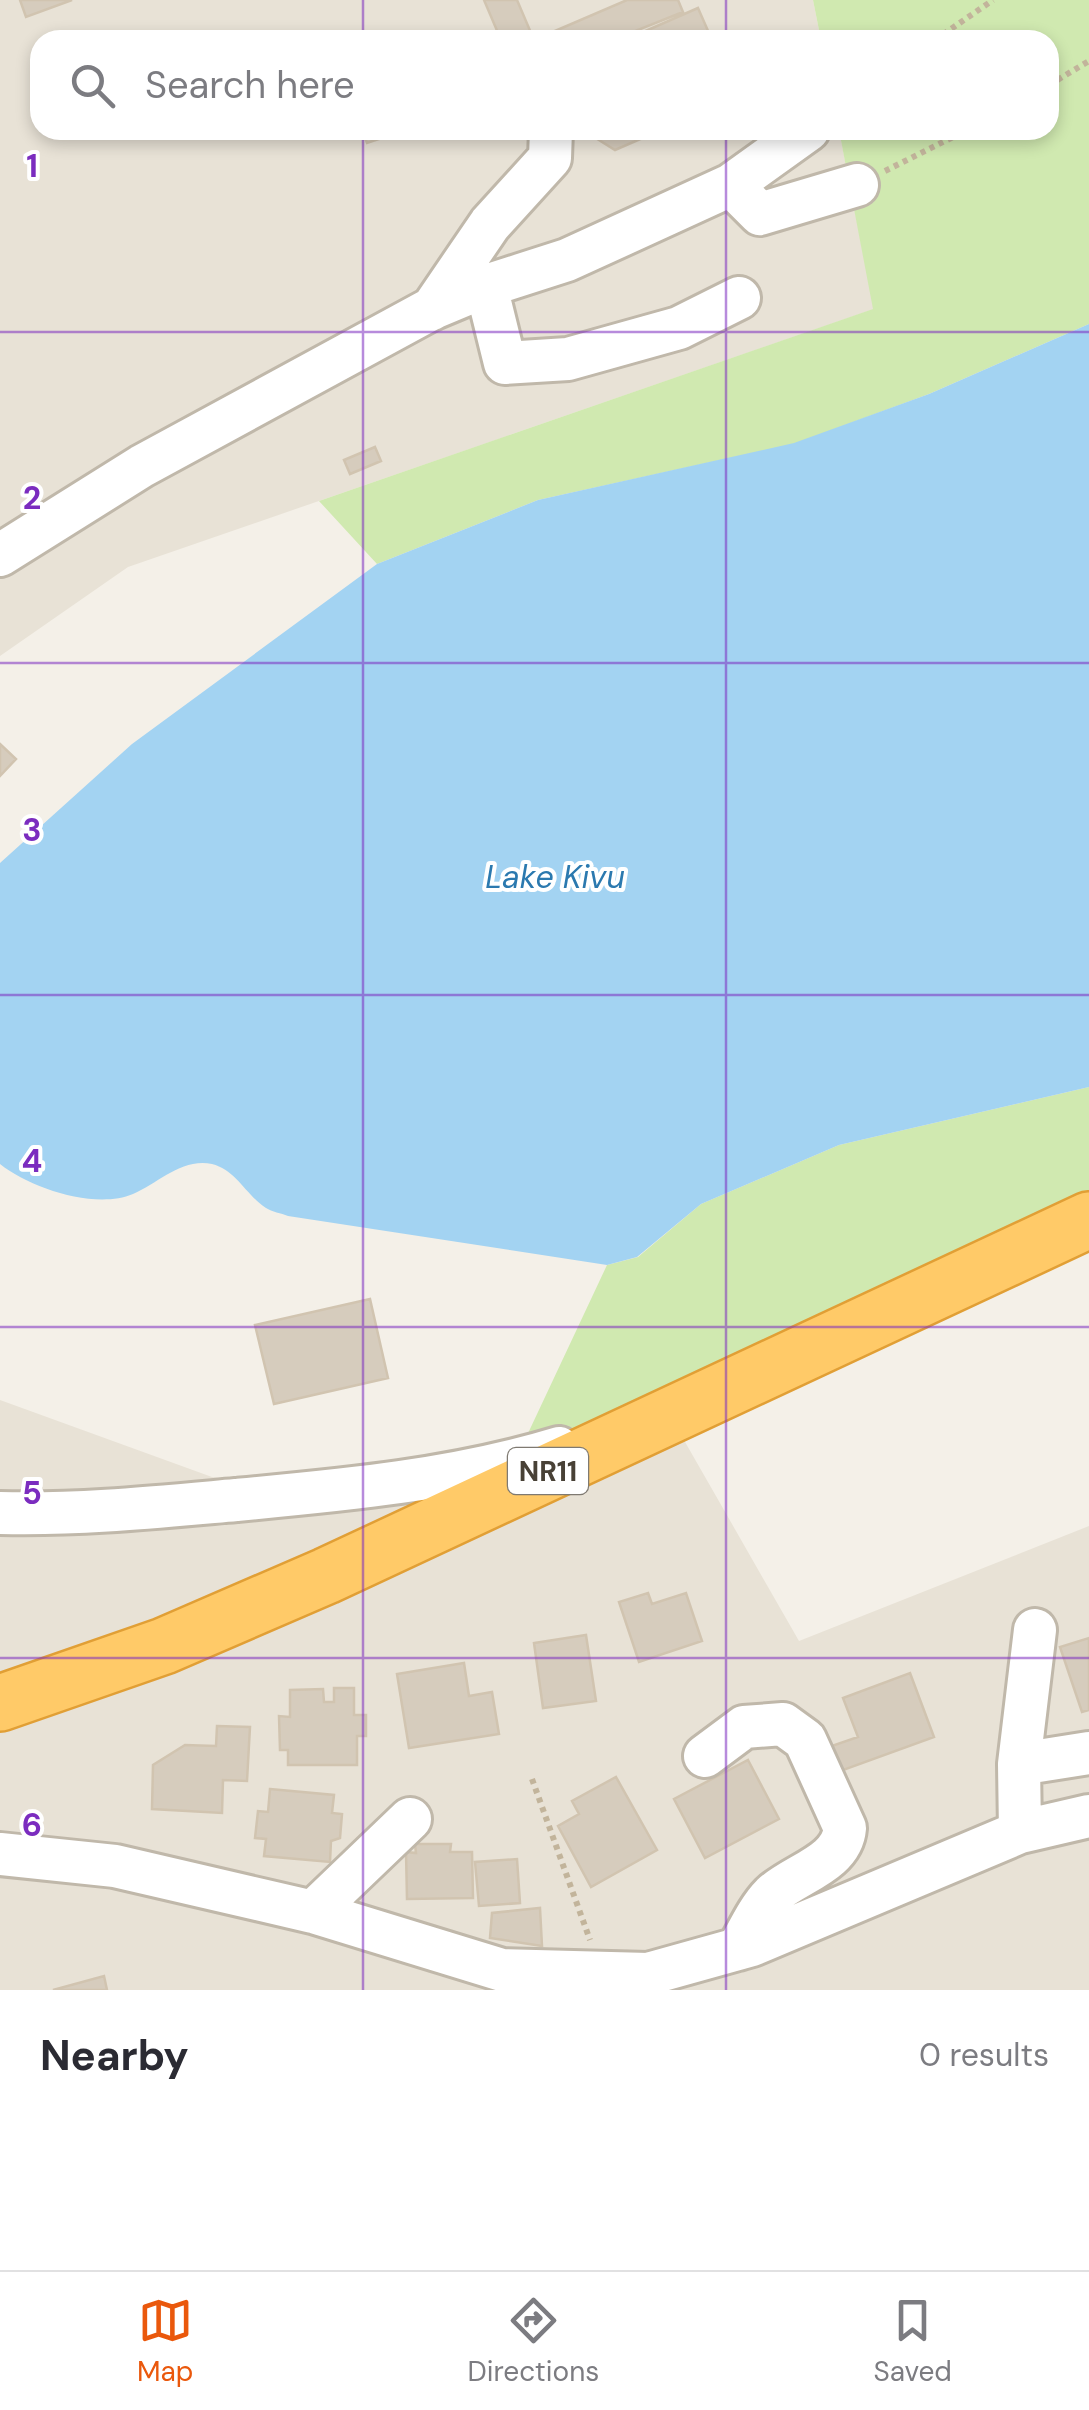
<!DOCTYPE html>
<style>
body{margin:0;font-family:"DM Sans",sans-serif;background:#f7f7f7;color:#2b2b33}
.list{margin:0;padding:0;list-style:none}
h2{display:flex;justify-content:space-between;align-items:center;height:130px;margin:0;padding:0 40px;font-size:42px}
h2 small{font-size:32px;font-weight:400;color:#7c7c81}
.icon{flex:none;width:55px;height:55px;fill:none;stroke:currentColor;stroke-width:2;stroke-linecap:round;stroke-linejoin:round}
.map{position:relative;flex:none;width:1089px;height:1990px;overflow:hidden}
.search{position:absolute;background:#fff;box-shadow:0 5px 15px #0003;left:30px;right:30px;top:30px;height:110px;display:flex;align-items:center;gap:25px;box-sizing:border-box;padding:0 35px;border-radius:30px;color:#7c7c81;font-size:38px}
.sheet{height:280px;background:#fff}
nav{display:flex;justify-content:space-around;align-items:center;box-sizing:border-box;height:140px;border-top:2px solid #e1e1e2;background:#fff;font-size:28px;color:#7c7c81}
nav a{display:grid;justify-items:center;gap:5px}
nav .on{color:#ea580c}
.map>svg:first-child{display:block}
</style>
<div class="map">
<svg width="1089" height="1990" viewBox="0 0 1089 1990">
<rect width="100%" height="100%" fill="#f4f0e8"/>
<path fill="#e8e2d6" d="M0,0H813L821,40H40V130H839L874,309L128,567L0,656Z
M0,1400L212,1477L351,1490L669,1414L799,1641L1089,1526V1990H0Z"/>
<path fill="#d0e9b0" d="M813,0H1089V324L929,394L794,444L538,500L377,564L319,501L873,309L839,130H1049V40H821Z
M1089,1087V1220L515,1461L607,1265L638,1257L701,1204L839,1145Z"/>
<path fill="#a3d3f2" d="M1089,324V1087L839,1145L701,1204L637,1257L607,1265L288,1216C281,1213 272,1212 266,1208C246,1195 236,1170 212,1164C181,1158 159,1183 133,1194C95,1210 30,1188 0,1164V863L132,744L377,564L538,500L794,443L929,394Z"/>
<path fill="#d6ccbd" stroke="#d1c4b0" stroke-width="2.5" d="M20,0H72L26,17Z
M484,0H517L534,40H501Z
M627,0H678L683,12L613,40H534Z
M698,8L712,40H625Z
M362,130H406L367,143Z
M583,130H661L615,150Z
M375,447L381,461L350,474L344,460Z
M0,744L16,759L0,776Z
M370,1299L388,1378L274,1404L255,1325Z
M648,1593L652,1604L686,1593L702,1641L639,1662L619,1602Z
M586,1635L596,1701L543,1708L534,1643Z
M1089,1638V1710L1082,1712L1060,1647Z
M464,1663L469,1696L492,1692L499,1734L409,1748L397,1674Z
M910,1673L934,1737L835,1773L826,1748L858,1737L843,1698Z
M334,1688H354V1715H366V1736H357V1765H288V1750H280L279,1716L290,1717V1690L323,1689L324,1702H334Z
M217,1726L250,1727L247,1781L223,1780L222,1813L152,1809L153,1765L185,1745L216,1746Z
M748,1760L779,1819L705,1858L674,1799Z
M616,1777L657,1850L591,1887L558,1826L579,1814L572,1801Z
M270,1789L334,1795L332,1813L342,1814L340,1838L331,1841L330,1862L264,1856L266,1839L255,1838L258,1811L268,1812Z
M415,1844H451L450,1852H472L473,1898L407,1899L406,1852L416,1853Z
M517,1859L520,1903L479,1906L475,1862Z
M540,1908L542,1946L490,1938L492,1913Z
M104,1976L107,1990H53Z"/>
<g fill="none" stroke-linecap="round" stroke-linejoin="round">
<g stroke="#c0b8aa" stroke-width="48">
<path id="minor" d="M731,185L760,214L857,185
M486,286L505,363L568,359L679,328L739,298
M432,309L490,224L550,158L551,130
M0,555L142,466L431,309L486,286L567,260L731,185L808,130
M0,1513C79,1515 157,1507 236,1500C344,1490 454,1480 559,1448
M705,1756L744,1727L783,1724L805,1740L845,1828C842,1864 794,1874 772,1895C758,1909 748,1932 738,1949
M1019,1764L1089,1753
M1020,1832L1019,1764L1035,1630
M0,1854L115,1866L313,1912L502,1970L648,1974L752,1945L1020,1832L1089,1816
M313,1912L410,1819"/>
</g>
<g stroke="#e19f35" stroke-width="60">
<path id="highway" d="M0,1703L164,1646L326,1576L1089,1220"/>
</g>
<path stroke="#c2b49b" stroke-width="6" stroke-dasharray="5 5" stroke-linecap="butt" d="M935,40L993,0
M1049,85L1089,61
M885,171L967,130
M532,1779L590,1940"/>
<use href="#minor" stroke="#fff" stroke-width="42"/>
<use href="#highway" stroke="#ffca68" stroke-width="55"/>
</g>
<path fill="none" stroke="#7b2cbf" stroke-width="2.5" stroke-opacity="0.55" d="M363,0V40M726,0V40M363,130V1990M726,130V1990M0,332H1089M0,663H1089M0,995H1089M0,1327H1089M0,1658H1089"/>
<g text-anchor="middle" stroke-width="8" stroke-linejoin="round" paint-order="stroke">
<rect fill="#fff" stroke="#7f7a72" stroke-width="2.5" x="508" y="1448" width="80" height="46" rx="8"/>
<g font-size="28" font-weight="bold" fill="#484136">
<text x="548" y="1481">NR11</text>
</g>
<g font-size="32" font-style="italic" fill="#2b79af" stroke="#fff">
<text x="555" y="888">Lake Kivu</text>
</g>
</g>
<g font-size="32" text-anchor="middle" font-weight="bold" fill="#7b2cbf" stroke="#fff" stroke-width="8" stroke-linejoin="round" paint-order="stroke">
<text x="32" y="177">1</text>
<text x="32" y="509">2</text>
<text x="32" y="841">3</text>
<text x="32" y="1172">4</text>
<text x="32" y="1504">5</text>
<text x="32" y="1836">6</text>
</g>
</svg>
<div class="search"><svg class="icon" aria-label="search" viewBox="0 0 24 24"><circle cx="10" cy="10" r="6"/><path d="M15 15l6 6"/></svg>Search here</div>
</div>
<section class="sheet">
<h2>Nearby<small>0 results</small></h2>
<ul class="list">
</ul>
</section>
<nav>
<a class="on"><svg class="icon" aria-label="map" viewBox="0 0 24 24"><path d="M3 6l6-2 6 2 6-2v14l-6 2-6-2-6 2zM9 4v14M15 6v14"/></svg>Map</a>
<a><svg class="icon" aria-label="directions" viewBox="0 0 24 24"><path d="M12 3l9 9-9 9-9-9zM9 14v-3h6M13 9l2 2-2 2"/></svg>Directions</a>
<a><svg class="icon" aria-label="saved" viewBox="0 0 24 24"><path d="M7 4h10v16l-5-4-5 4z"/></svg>Saved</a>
</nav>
